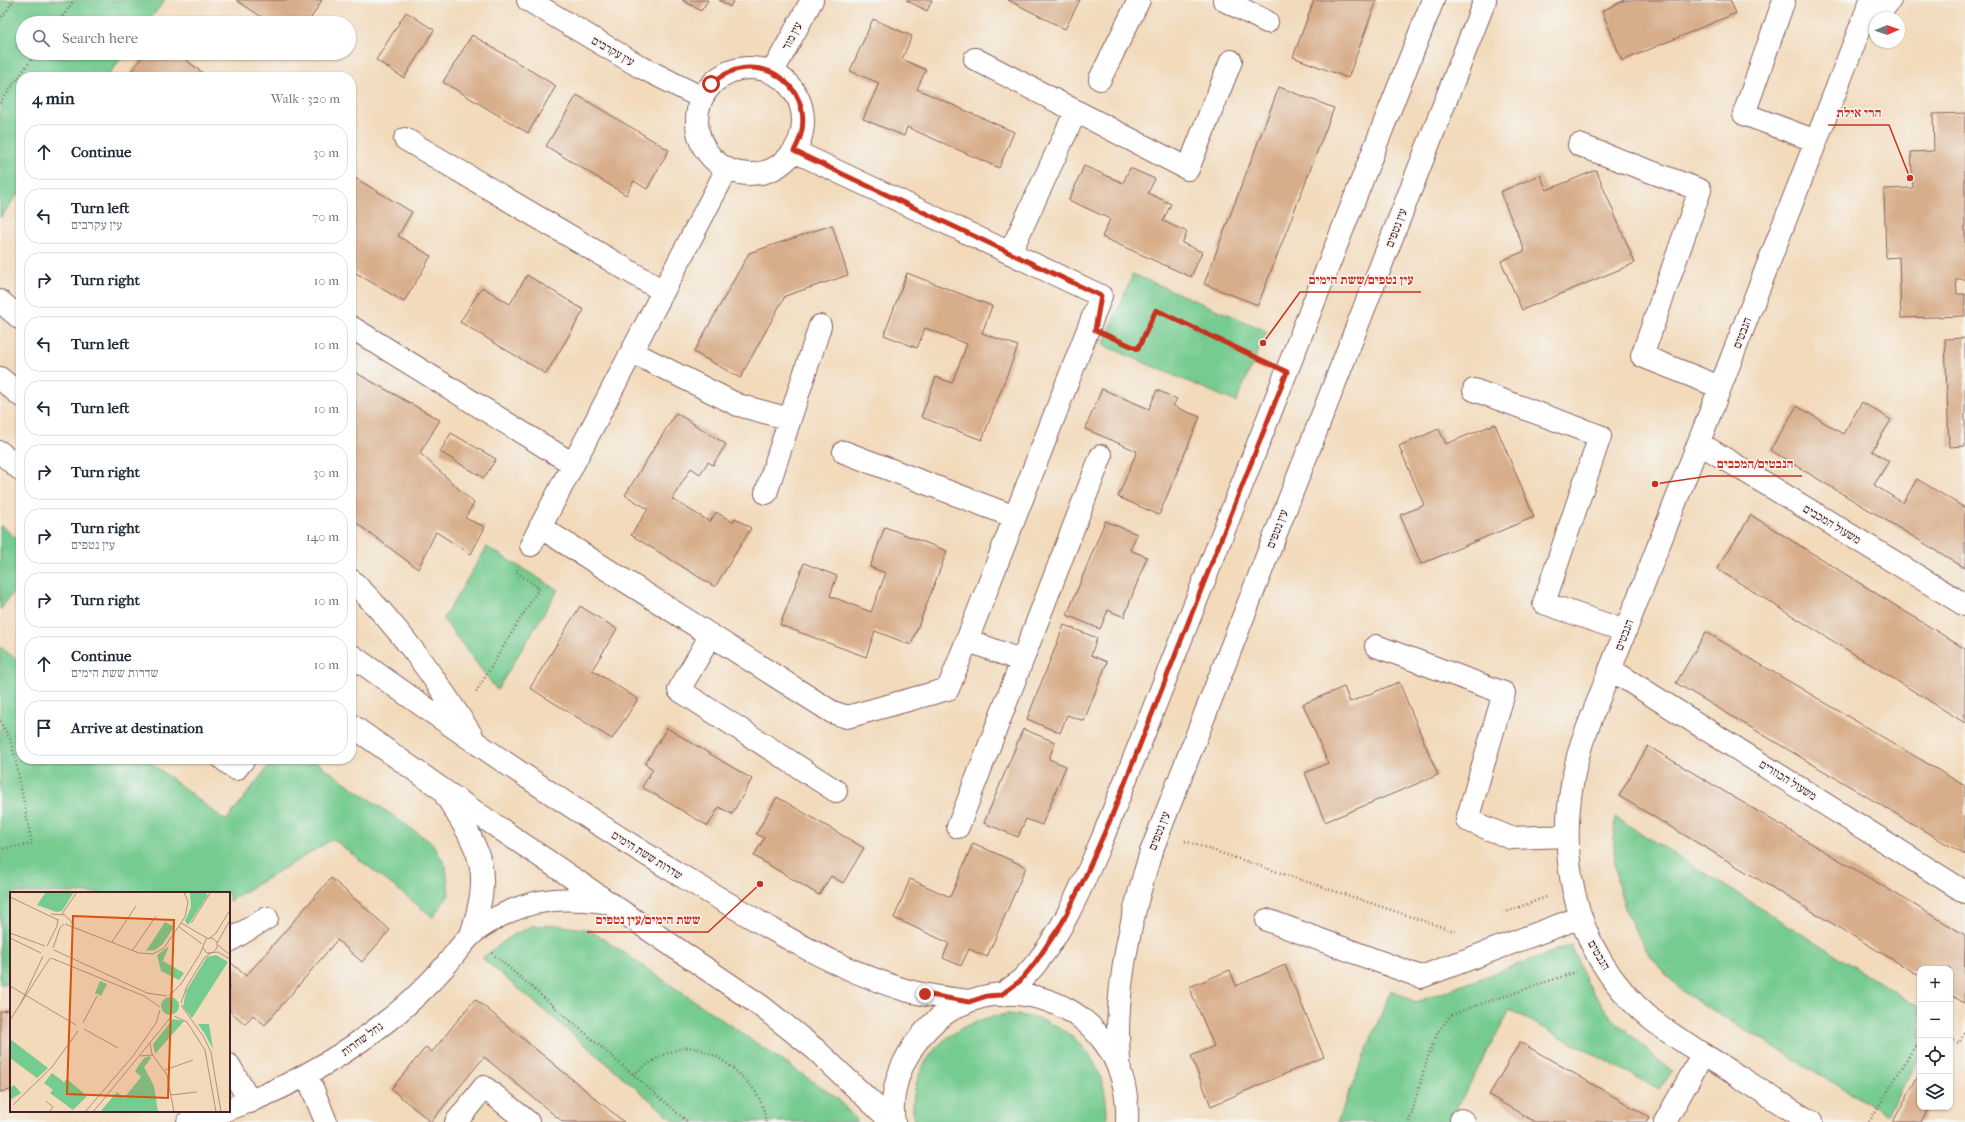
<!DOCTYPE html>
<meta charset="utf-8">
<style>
body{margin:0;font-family:"IM FELL French Canon","Frank Ruhl Libre",serif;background:#f6f6f7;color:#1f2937}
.controls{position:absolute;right:12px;bottom:12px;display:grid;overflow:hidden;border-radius:8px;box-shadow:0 1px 3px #0004}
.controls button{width:36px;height:36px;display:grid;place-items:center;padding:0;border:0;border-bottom:1px solid #e0e1e3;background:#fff;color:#1f2937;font:20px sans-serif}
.compass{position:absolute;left:1869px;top:12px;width:36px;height:36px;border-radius:50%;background:#fff;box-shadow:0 1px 3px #0004;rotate:88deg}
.stop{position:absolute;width:12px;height:12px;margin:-9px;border:3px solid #c8321e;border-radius:50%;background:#fff}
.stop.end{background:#c8321e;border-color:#fff;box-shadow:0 1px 4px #0008}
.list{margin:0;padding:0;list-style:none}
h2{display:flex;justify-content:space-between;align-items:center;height:52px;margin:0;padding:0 16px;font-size:17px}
h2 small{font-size:13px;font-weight:400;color:#747a83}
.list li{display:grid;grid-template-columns:26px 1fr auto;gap:12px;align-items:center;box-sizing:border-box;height:56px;margin:0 8px 8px;padding:0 8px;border:1px solid #e0e1e3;border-radius:16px}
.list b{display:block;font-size:15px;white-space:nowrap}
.list p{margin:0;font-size:13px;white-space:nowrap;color:#747a83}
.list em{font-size:13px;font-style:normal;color:#747a83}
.icon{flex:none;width:22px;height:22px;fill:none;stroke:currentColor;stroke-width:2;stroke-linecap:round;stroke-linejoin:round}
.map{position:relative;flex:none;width:1965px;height:1122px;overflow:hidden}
.search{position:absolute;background:#fff;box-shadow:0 1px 3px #0004;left:16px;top:16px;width:340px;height:44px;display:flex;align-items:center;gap:10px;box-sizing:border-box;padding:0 14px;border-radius:22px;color:#747a83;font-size:15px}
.panel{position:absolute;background:#fff;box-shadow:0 1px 3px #0004;left:16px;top:72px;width:340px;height:692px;border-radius:16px}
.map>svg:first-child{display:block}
</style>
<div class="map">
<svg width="1965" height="1122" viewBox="0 0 1965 1122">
<rect width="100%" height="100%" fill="#f6f6f2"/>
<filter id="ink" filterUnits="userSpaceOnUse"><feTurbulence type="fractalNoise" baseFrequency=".025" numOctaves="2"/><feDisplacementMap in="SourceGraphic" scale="8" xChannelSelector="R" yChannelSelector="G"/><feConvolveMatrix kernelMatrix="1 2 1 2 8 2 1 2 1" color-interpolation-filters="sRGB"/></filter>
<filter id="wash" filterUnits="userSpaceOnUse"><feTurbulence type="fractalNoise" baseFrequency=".012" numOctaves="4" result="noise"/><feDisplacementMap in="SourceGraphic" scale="16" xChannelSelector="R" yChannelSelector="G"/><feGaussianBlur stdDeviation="0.9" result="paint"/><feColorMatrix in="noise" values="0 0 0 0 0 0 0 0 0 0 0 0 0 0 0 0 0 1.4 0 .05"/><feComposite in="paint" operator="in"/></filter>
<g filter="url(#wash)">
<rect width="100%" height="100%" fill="#f2dabb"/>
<path fill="#75cb90" stroke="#60755e" d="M0,0H165L147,23H23V53H125L107,77H21V190L0,218Z
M1133,274L1267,331L1236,402L1103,345Z
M0,525L21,542V582L0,610Z
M487,547L558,590L497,690L443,619Z
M0,647L21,663V759H146L226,821L274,759H312L432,843L446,866L449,895L433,917L333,839L229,901V893H11V983L0,984Z
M1615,817L1920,1008V1055L1887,1115L1686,994C1632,946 1608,890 1615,817Z
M556,925L590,930L837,1098L858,1122H676L482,958L510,937L531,926Z
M1571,945L1587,983L1610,1016L1672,1072L1659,1089L1510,1010L1449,1122H1337L1391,990L1416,1002Z
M1007,1014C1070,1017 1109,1058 1107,1122H914C906,1062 950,1021 1007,1014Z"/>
<g id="blocks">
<path fill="#d8ad8a" d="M236,0H322L308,23H271Z
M682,0H708L701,11Z
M719,0H734L730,7Z
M906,0H932L927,11Z
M1008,0H1080L1065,29Z
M1314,0H1377L1348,78L1293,57Z
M1625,0H1730L1736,13L1622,61L1602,11Z
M406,12L434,30L404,78L376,60Z
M873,19L912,36L902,59L926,70L917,89L1014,132L999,168L907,127L904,136L863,119L879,83L850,71Z
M472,35L556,86L528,133L443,82Z
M145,53H177L203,73L200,77H127Z
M1279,87L1334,108L1258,305L1204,284Z
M577,95L669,150L647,189L634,181L626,195L546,146Z
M1965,113V279H1956L1957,294H1965V316L1901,318L1899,257L1886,258L1884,189L1913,188L1911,152L1934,151L1933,114Z
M1084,166L1123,183L1130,168L1155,179L1148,193L1171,204L1163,221L1187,232L1182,243L1202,252L1191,277L1102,237L1110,219L1069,200Z
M1596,170L1635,263L1522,310L1501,261L1525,251L1500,192L1540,175L1547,190Z
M355,178L412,212L398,236L431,256L404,302L351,270V184Z
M832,225L848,275L785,296L740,378L694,352L749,253Z
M907,273L992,306L982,333L1018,346L982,440L921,417L936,377L952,383L967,344L925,328L917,348L884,335Z
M527,275L584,310L546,374L460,322L482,287L510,304Z
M1965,338V446L1949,447L1945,339Z
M351,370L440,420L420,453L474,503L465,518L485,527L471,554L436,532L418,569L351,519Z
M1102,389L1149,409L1157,390L1177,399L1173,406L1200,417L1159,515L1118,497L1137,451L1085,429Z
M1862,402L1891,420L1872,451L1889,461L1874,485L1903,503L1917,479L1965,508V568L1770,450L1797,406L1843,434Z
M676,413L726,444L713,465L708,462L700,474L691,468L672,499L710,522L716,512L733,522L735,518L751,528L715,587L631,535L648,509L625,495Z
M1495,424L1534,517L1421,564L1400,515L1424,505L1399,446L1439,429L1446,444Z
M451,433L496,459L484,478L440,452Z
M1751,515L1965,649V723L1717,569Z
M1105,521L1137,534L1130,550L1147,557L1124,617L1108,610L1100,629L1067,615Z
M885,527L947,551L911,645L875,631L866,657L780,625L804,563L837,576L830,596L871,612L886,573L870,567Z
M580,606L617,629L592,670L638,699L612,739L530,688Z
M1064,625L1097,638L1091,655L1107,662L1084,721L1067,715L1060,733L1027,719Z
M1706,632L1965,786V855L1676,683Z
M1399,682L1438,775L1325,822L1305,773L1328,763L1303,704L1344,687L1350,702Z
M667,728L752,779L732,814L719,807L708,826L642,787L653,769L645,764Z
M1023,729L1055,742L1049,759L1066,766L1042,825L1026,819L1018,837L984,823Z
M1648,746L1965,935L1964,1003L1950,994V969H1920V976L1619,796Z
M777,797L864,848L843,883L831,876L819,895L754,856L764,838L756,834Z
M973,843L1026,867L987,957L969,949L961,966L943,958L949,943L894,918L910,879L950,897Z
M331,878L390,930L362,962L337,940L265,1025L253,1015L245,1024L229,1010V961L246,976Z
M1285,965L1324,1057L1211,1106L1191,1056L1214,1046L1189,987L1230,970L1236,986Z
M475,999L624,1122H563L484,1057L431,1122L391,1089L426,1047L432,1052Z
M11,1009V1090L0,1092V1012Z
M1520,1042L1649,1117L1647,1122H1535L1489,1095Z
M1920,1072V1107H1929L1921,1122H1893Z"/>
</g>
</g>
<g filter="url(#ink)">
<use href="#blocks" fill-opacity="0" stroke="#85605d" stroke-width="1"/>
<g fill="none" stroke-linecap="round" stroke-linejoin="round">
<g stroke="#85605d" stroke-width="24">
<path id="minor" d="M528,0L639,66L702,98
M1224,0L1267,22
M1784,0L1744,114L1816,141
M1876,18L1890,0
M975,59L1188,169L1231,61
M697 121a53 53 0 1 1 106 0a53 53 0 1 1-106 0Z
M772,73L812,0
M1100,79L1139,0
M405,139L663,291
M1579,145L1700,190L1642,356L1720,387
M1010,253L1076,111
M0,301L21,319
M351,327L573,464
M632,352L738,405L790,419
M0,378L21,396
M1474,390L1600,436L1544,603L1625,631
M1699,443L1965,605
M0,452L21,470
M844,452L1015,517
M766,493L820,326
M540,527L832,712L847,717L948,689L1101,296L794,151
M531,545L727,169
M351,580C399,626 437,681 472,736
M711,635L679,690L836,791
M967,640L1022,661
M1376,646L1504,693L1467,820L1511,838L1566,836
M351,655C460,733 570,809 685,878C753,918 827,966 902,989C924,996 947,998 969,1001
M1610,669L1965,892
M351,725L443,790L761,1006L815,1049L892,1122
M223,759L236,769L244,759
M446,796C481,852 493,869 471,935
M958,827L1101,456
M1267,920L1421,977L1581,917
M229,941L267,918
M1001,995C1007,990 1015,986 1021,980C1059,943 1082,886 1103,837L1433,0
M229,1065L250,1102
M1120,1071C1112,1000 1130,919 1151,852L1485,0
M307,1075L326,1122
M229,1109C286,1089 339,1059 387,1021C408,1005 428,985 446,965C454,955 462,944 471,935C478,928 488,923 496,918C533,898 563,897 604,902
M1461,1120L1464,1122
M188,1122L224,1111
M456,1122L484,1087L528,1122
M894,1122C890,1099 897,1074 908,1055C972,944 1133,995 1127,1122
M1665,1122L1703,1054
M1811,1122C1780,1103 1749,1083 1719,1064C1696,1050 1672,1036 1651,1019C1567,949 1552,841 1582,742L1871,0"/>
</g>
<path stroke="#85605d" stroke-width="2.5" stroke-dasharray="1 3" stroke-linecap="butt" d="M0,20L14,0
M58,23L74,0
M0,103L36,53
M1114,338L1139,349L1156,310L1260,359
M476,692L539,588L516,572L518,568
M0,721L10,739L14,752L32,844L0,849
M1185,841L1457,932
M1504,913L1546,897
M492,953L688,1122
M1950,1039L1959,1043L1965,1033
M633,1074C649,1064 665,1051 684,1048C707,1043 748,1077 758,1096C762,1103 765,1114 766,1122
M1409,1122L1429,1053L1438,1032L1450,1016L1469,1008L1576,972
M1869,1122L1920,1038"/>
<use href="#minor" stroke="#fff" stroke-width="22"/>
</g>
</g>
<g fill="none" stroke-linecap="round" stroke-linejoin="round" filter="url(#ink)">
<path stroke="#c8321e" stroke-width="5" d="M711,84C760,40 827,94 794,151L1101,296L1095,330L1138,349L1156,310L1287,372L1111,818L1084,879L1062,923L1035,963L1020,981L1001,995L987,996L969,1002L925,994"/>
</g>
<g text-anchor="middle" stroke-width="3" stroke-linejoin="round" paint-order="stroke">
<g font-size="12" fill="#4a1f2b" stroke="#f6f6f2">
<text transform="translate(792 36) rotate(-62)" y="4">עין מור</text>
<text transform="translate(613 51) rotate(30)" y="4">עין עקרבים</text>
<text transform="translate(1396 228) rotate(-69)" y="4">עין נטפים</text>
<text transform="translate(1742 333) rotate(-69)" y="4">הנבטים</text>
<text transform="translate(1832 524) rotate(31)" y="4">משעול המכבים</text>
<text transform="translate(1277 529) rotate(-69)" y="4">עין נטפים</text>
<text transform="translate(1624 635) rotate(-69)" y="4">הנבטים</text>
<text transform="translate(1788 780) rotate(32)" y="4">משעול הכוזרים</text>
<text transform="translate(1159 831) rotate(-69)" y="4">עין נטפים</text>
<text transform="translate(647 855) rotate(32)" y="4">שדרות ששת הימים</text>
<text transform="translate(1599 955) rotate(60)" y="4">הנבטים</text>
<text transform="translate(362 1039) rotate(-36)" y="4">נחל שחרות</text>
</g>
</g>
<g transform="translate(10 892)">
<rect width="220" height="220" fill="#f2dabb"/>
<path d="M36,0H64L52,19L46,20L27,13ZM180,0H194L198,3L178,33L175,29L181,15ZM155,30L164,35L152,53L145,58L136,59ZM159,54L153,69L174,81L169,88L151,79L147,63ZM206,63L218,70L182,126L173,115L176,99L197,65ZM90,89L97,92L91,104L85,101ZM151 114a9 9 0 1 1 18 0a9 9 0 1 1-18 0ZM163,127L174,129L145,162L143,152ZM188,132H199L203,157L195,142ZM0,147L38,176L27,186L0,166ZM139,164L141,166L134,175L144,194L148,220H90L107,200L114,206L131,185L125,179L134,166ZM42,181L54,190L57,187L77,204L63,218L40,201L43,198L34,191ZM4,193L11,201L0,208V196Z" fill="#75cb90"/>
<path fill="none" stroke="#af8f81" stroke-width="1" d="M0,5L48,28M41,22L55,23L64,33M52,22L67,0M171,31L197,46M181,31L201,0M55,32L129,61L143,62L154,56L175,25L178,10L174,0M169,35L192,52M0,41L35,54M0,46L31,61M200,46L206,41L220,18M102,50L126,14M207,51L220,28M208,53L220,63M37,54L47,34L48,27M43,56L50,36L54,32M193,56L197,61L208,60L220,67M44,58L137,101L157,104M122,59L146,24M41,66L134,104L150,115M0,94L66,133M159,104L171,92L190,62L196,47L202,46L207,50V56L203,60M171,111L177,94L195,65L201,61M10,113L33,64M171,113L193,144L201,160L211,220M164,124L177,130L195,158L206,220M0,128L40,66M73,131L87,104M74,137L108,156M140,151L142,162L157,183L164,220M130,164L143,163M155,178L183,168M161,203L187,200M36,209L43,215L39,220M3,213L42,175L68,139M75,220L123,164L146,131L150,118M83,220L161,125"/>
<path fill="#d8530f" fill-opacity="0.15" stroke="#d8530f" stroke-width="2" d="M63,24L164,28L158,206L57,202Z"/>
<rect width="220" height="220" fill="none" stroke="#4a1f2b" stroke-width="2"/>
</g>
<path fill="none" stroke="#c8321e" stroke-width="1.5" d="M1910 178L1889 125H1828M1263 343L1300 292H1421M1655 484L1709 476H1802M760 884L708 932H587"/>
<g fill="#c8321e" stroke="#f6f6f2" stroke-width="1.5">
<circle cx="1910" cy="178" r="4"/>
<circle cx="1263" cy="343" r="4"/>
<circle cx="1655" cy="484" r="4"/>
<circle cx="760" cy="884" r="4"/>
</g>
<g font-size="13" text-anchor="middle" font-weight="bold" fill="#c8321e" stroke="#f6f6f2" stroke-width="3" stroke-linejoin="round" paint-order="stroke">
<text x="1859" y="117">הרי אילת</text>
<text x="1361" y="284">עין נטפים/ששת הימים</text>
<text x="1755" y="468">הנבטים/המכבים</text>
<text x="648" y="924">ששת הימים/עין נטפים</text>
</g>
</svg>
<div class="controls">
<button>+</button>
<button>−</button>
<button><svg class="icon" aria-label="locate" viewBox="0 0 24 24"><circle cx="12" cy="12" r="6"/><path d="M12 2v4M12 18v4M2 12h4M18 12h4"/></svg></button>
<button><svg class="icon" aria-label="layers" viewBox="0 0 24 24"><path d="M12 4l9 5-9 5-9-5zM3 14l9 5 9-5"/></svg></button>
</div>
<svg class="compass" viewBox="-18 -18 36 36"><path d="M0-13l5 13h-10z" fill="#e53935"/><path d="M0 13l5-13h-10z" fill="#747a83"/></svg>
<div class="stop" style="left:711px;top:84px"></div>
<div class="stop end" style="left:925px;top:994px"></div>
<div class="search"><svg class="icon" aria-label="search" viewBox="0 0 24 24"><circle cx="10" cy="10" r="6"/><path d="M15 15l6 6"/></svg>Search here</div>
<section class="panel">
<h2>4 min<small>Walk · 320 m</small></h2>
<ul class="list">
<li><svg class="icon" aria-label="ahead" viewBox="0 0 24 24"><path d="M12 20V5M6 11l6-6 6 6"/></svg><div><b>Continue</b></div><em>30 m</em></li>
<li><svg class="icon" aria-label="left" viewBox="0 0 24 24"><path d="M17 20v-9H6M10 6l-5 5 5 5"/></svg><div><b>Turn left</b><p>עין עקרבים</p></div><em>70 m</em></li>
<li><svg class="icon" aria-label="right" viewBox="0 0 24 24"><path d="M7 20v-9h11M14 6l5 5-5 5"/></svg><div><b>Turn right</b></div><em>10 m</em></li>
<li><svg class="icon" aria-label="left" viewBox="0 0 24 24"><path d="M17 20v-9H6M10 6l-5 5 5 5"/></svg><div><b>Turn left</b></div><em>10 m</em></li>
<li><svg class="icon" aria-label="left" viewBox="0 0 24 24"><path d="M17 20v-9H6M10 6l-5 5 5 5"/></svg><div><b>Turn left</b></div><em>10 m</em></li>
<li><svg class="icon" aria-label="right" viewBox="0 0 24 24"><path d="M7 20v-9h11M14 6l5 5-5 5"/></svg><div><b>Turn right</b></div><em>30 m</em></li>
<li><svg class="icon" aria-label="right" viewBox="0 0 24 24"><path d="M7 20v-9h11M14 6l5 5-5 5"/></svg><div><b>Turn right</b><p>עין נטפים</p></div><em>140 m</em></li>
<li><svg class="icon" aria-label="right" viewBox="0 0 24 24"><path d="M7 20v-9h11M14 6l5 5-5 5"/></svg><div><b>Turn right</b></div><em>10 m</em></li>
<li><svg class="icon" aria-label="ahead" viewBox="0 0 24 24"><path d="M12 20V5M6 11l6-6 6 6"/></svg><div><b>Continue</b><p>שדרות ששת הימים</p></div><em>10 m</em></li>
<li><svg class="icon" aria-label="arrive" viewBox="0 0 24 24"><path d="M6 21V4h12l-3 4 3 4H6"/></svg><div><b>Arrive at destination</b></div></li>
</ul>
</section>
</div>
